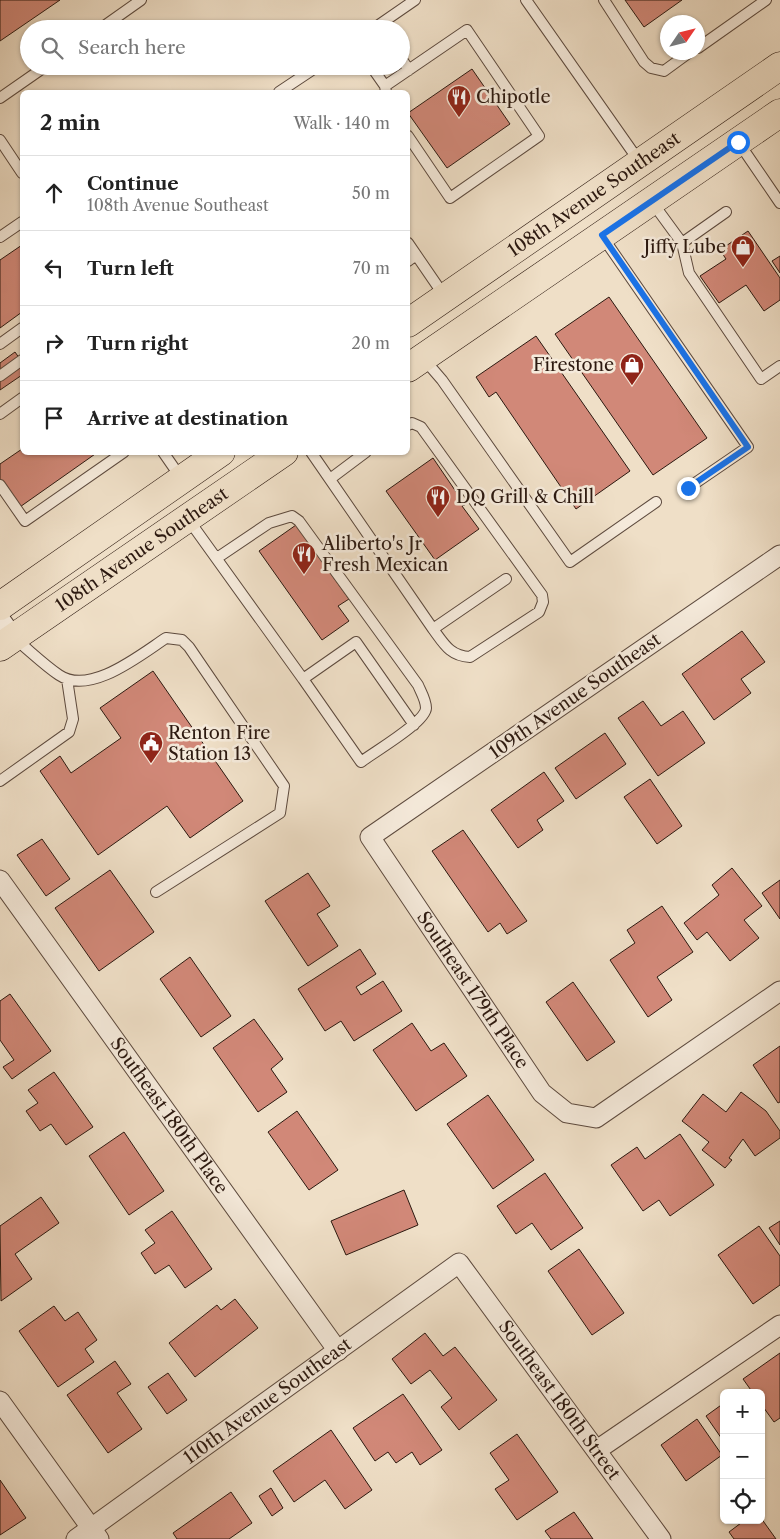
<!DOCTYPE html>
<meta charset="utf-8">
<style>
body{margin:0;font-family:"Libre Caslon Text",serif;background:#f2f2f2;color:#222}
.controls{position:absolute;right:15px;bottom:15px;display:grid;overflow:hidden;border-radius:8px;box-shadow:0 1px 4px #0004}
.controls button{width:45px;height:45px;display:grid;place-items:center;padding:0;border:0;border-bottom:1px solid #e0e0e0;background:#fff;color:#222;font:25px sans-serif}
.compass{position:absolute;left:660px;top:15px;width:45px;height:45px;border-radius:50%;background:#fff;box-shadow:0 1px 4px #0004;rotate:55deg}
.stop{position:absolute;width:15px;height:15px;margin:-11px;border:4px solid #1a73e8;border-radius:50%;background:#fff}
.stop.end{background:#1a73e8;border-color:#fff;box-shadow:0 1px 5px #0008}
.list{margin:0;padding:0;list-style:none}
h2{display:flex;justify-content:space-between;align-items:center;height:65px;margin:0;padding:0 20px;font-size:21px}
h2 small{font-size:16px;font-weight:400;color:#767676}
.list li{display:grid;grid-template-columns:32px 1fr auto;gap:15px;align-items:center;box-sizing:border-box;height:75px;padding:0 20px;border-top:1px solid #e0e0e0}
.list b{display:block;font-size:19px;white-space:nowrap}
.list p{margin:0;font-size:16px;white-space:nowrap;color:#767676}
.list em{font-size:16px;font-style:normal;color:#767676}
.icon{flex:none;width:28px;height:28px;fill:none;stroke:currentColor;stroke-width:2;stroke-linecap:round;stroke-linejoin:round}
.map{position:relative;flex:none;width:780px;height:1539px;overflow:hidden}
.search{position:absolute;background:#fff;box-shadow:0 1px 4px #0004;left:20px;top:20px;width:390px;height:55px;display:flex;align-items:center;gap:12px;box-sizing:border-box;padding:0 18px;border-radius:28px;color:#767676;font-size:19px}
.panel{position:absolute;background:#fff;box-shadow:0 1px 4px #0004;left:20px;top:90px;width:390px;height:365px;border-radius:8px}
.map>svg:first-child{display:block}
</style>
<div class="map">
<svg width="780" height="1539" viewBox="0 0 780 1539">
<rect width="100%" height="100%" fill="#efdfc7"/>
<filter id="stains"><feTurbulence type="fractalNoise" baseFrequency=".004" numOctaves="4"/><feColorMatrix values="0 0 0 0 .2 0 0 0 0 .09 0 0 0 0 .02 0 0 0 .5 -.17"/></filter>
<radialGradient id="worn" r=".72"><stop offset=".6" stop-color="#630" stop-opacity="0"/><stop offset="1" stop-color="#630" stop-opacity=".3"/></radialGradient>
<path fill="#d18878" stroke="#2c1910" d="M0,0H60L0,41Z
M625,0H682L644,27Z
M472,69L510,124L447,168L408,113Z
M748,231L780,278V300L764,311L746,285L719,303L700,276L726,259L720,250Z
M22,245V312L0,328V260Z
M780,256V273L772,261Z
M609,297L707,438L653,475L555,334Z
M536,336L630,471L576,509L496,392L489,397L476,377Z
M15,352L22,362V375L0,390V363Z
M22,449V452H98L17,509L0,482V464Z
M433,458L465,505L462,506L479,529L435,560L386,491Z
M296,525L349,599L338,606L349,621L322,640L259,551Z
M742,631L765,662L741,679L751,693L714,720L682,674Z
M153,671L243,801L190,838L167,806L98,855L40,771L60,756L71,773L121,738L100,708Z
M643,701L661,726L683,711L705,743L658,776L618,718Z
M605,733L626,764L576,799L555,768Z
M544,772L564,801L537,820L543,830L518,848L491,810Z
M650,779L682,826L657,844L624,797Z
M463,830L527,921L507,934L500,923L488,932L432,851Z
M42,839L70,879L46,896L17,855Z
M732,868L762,906L744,920L759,938L730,961L707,932L697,940L684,923L719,895L712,885Z
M110,870L154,932L99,971L55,908Z
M308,873L330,906L317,914L338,946L308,966L265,901Z
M780,880V919L762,893Z
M662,906L693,952L657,977L672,1000L648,1017L610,960L635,943L627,930Z
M360,949L376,974L356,987L361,995L383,981L402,1011L354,1041L341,1021L325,1031L298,989Z
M190,957L231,1016L201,1037L160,979Z
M573,982L615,1042L587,1061L546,1002Z
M10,994L51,1051L12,1079L3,1067L14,1060L0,1040V1001Z
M254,1019L283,1059L271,1069L287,1092L258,1112L213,1048Z
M412,1023L431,1051L444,1043L467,1076L416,1111L373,1050Z
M780,1046V1102L778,1103L753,1065Z
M54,1072L93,1127L66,1145L51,1124L40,1131L26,1111L38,1103L28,1090Z
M741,1092L766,1111L780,1131V1138L755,1156L743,1139L729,1158L732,1160L725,1168L702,1150L709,1142L682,1121L703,1094L726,1112Z
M488,1095L534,1160L493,1189L447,1124Z
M297,1111L338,1170L309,1190L268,1132Z
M124,1132L164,1191L129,1215L89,1156Z
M680,1134L714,1185L670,1216L659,1200L643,1211L611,1165L637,1147L645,1159Z
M545,1173L583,1228L551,1250L532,1223L516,1234L497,1206Z
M404,1190L418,1225L346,1255L331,1221Z
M41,1197L59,1223L15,1254L32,1279L1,1301L0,1226Z
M172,1211L212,1269L185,1288L169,1265L155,1274L141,1253L155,1243L145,1230Z
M780,1221V1245L769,1228Z
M759,1226L780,1256V1285L753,1304L718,1255Z
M579,1249L624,1313L592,1335L548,1271Z
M235,1299L258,1328L195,1377L169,1343L217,1305L221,1310Z
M54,1306L65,1321L78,1312L97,1340L85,1349L94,1362L58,1387L19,1331Z
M425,1333L443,1356L455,1347L497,1400L459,1430L441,1407L452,1398L430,1370L411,1384L392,1359Z
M780,1353V1418L774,1422L761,1404V1393H753L743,1379Z
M115,1361L131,1384L117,1393L142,1429L108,1453L67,1395Z
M168,1373L187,1400L167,1414L148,1387Z
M403,1394L442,1450L420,1465L412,1452L396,1463L388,1452L375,1461L353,1428Z
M724,1403V1442L706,1416Z
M697,1419L722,1455L686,1481L661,1445Z
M331,1430L372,1490L345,1509L325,1480L294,1502L273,1471Z
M517,1434L558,1492L517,1520L495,1489L509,1480L490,1453Z
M0,1480L26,1518L0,1535Z
M271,1488L283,1508L272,1516L259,1496Z
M231,1492L252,1523L229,1539H177L173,1533Z
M574,1512L593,1539H551L545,1531Z
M761,1518L776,1539H734L729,1532L745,1520H761Z"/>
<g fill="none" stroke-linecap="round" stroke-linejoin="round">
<g stroke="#5d4a3e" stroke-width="12">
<path id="service" d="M526,0L639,161
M604,0L644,62L651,68L664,71L690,52
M100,29L141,0
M373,29L415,0
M698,48L766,0
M401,58L409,70
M371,66L385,86L386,92
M385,86L467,30L539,136L450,198L408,136
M279,92L318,66
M0,98L46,66
M0,140L22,173
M739,143L780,203
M652,202L682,243L689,273L761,379L780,366
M602,236L748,447L688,488
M0,237L22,222
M408,243L445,297
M682,243L726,212
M408,261L416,255
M0,344L22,328
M423,358L442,380L570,562L656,502
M0,376L22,360
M0,414L22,398
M408,425L412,423L421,427L542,595L543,602L539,612L470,657C450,656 444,644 433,629
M163,452L181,478
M311,452L433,629L506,579
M330,479L366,452
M0,485L25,521L124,452
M188,519L303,679
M217,558L269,523L292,516L299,521L418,685C421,692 426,700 426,708C426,722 374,752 361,762L303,679L356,642L414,725
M14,638C29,650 43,664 59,675C90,696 140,655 166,638L182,640L189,647L284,786L280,813L156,892
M0,781L69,732L73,719L67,679"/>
</g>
<g stroke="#5d4a3e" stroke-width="21">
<g id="minor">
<path id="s1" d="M780,555L370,837L542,1093L567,1113L596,1118L780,991"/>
<path d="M0,619L13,637"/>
<path id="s2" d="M0,880L338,1351"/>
<path d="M0,1401L99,1539"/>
<path d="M597,1450L780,1325"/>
<path id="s3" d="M76,1539L459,1263L661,1539"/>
</g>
</g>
<g stroke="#2c1910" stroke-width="29">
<g id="primary">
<path id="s4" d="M408,323L780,66"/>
<path d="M408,368L780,113"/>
<path d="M0,606L221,452"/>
<path id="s5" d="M0,647L284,452"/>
</g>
</g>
<use href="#service" stroke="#f5eadb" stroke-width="10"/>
<use href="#minor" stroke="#f5eadb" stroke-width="19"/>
<use href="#primary" stroke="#efdfc7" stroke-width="28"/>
</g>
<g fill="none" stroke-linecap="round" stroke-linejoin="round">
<path stroke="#1a73e8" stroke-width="6" d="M688,488L748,447L602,235L738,142"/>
</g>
<defs>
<g id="restaurant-pin" transform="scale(1.25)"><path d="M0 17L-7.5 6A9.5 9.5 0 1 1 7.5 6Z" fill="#8f2418" stroke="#f5eadb"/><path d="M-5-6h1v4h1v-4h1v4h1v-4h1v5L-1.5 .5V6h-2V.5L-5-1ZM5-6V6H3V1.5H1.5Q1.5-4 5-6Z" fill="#fff"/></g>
<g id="shop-pin" transform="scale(1.25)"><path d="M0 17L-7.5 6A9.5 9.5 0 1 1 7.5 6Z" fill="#8f2418" stroke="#f5eadb"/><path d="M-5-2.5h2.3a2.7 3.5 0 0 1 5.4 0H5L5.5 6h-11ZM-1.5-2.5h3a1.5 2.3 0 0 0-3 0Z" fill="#fff"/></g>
<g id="civic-pin" transform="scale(1.25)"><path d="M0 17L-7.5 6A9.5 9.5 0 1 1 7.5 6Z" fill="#8f2418" stroke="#f5eadb"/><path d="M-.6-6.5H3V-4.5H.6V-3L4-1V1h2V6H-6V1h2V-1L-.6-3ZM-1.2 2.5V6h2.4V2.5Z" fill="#fff"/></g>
</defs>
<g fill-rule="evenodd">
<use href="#restaurant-pin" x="459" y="97"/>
<use href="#shop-pin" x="743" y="247"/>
<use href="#shop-pin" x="632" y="365"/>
<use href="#restaurant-pin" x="438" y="497"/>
<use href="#restaurant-pin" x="304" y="554"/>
<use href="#civic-pin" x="151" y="743"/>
</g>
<g text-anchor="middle" stroke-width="5" stroke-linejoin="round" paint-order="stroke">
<g font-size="18" fill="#2c1910" stroke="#f5eadb" text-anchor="start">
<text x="476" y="103">Chipotle</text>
<text x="726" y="253" text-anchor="end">Jiffy Lube</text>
<text x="614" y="371" text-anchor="end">Firestone</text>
<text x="456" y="503">DQ Grill &amp; Chill</text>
<text x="322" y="550">Aliberto's Jr<tspan x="322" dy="21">Fresh Mexican</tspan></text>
<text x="168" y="739">Renton Fire<tspan x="168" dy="21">Station 13</tspan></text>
</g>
<g font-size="18" fill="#2c1910" stroke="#f5eadb">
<text dy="6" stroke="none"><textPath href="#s4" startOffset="226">108th Avenue Southeast</textPath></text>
<text dy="6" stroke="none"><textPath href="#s5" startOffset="172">108th Avenue Southeast</textPath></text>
<text transform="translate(575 696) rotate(-35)" y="6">109th Avenue Southeast</text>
<text dy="6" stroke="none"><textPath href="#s1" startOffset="682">Southeast 179th Place</textPath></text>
<text dy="6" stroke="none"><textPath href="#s2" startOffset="290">Southeast 180th Place</textPath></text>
<text dy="6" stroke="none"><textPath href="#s3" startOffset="236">110th Avenue Southeast</textPath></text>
<text dy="6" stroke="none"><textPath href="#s3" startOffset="642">Southeast 180th Street</textPath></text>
</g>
</g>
<rect width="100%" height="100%" filter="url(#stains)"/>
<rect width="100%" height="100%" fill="url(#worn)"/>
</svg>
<div class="controls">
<button>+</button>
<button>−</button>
<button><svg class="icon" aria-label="locate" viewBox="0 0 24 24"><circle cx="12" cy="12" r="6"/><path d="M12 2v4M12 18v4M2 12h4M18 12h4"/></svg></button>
</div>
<svg class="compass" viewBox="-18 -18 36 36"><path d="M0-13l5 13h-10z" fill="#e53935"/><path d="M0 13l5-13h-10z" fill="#767676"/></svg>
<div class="stop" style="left:738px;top:142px"></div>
<div class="stop end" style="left:688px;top:488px"></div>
<div class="search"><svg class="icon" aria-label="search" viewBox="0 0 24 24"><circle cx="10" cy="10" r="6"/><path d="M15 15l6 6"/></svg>Search here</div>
<section class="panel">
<h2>2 min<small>Walk · 140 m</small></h2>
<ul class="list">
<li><svg class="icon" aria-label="ahead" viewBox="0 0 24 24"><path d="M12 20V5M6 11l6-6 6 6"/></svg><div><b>Continue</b><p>108th Avenue Southeast</p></div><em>50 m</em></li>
<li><svg class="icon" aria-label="left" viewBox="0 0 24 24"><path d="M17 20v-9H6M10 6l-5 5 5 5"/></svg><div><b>Turn left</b></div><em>70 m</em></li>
<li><svg class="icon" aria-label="right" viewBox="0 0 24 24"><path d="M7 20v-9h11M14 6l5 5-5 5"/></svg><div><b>Turn right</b></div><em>20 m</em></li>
<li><svg class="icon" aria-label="arrive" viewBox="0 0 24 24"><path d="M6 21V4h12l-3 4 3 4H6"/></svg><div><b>Arrive at destination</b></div></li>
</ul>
</section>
</div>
